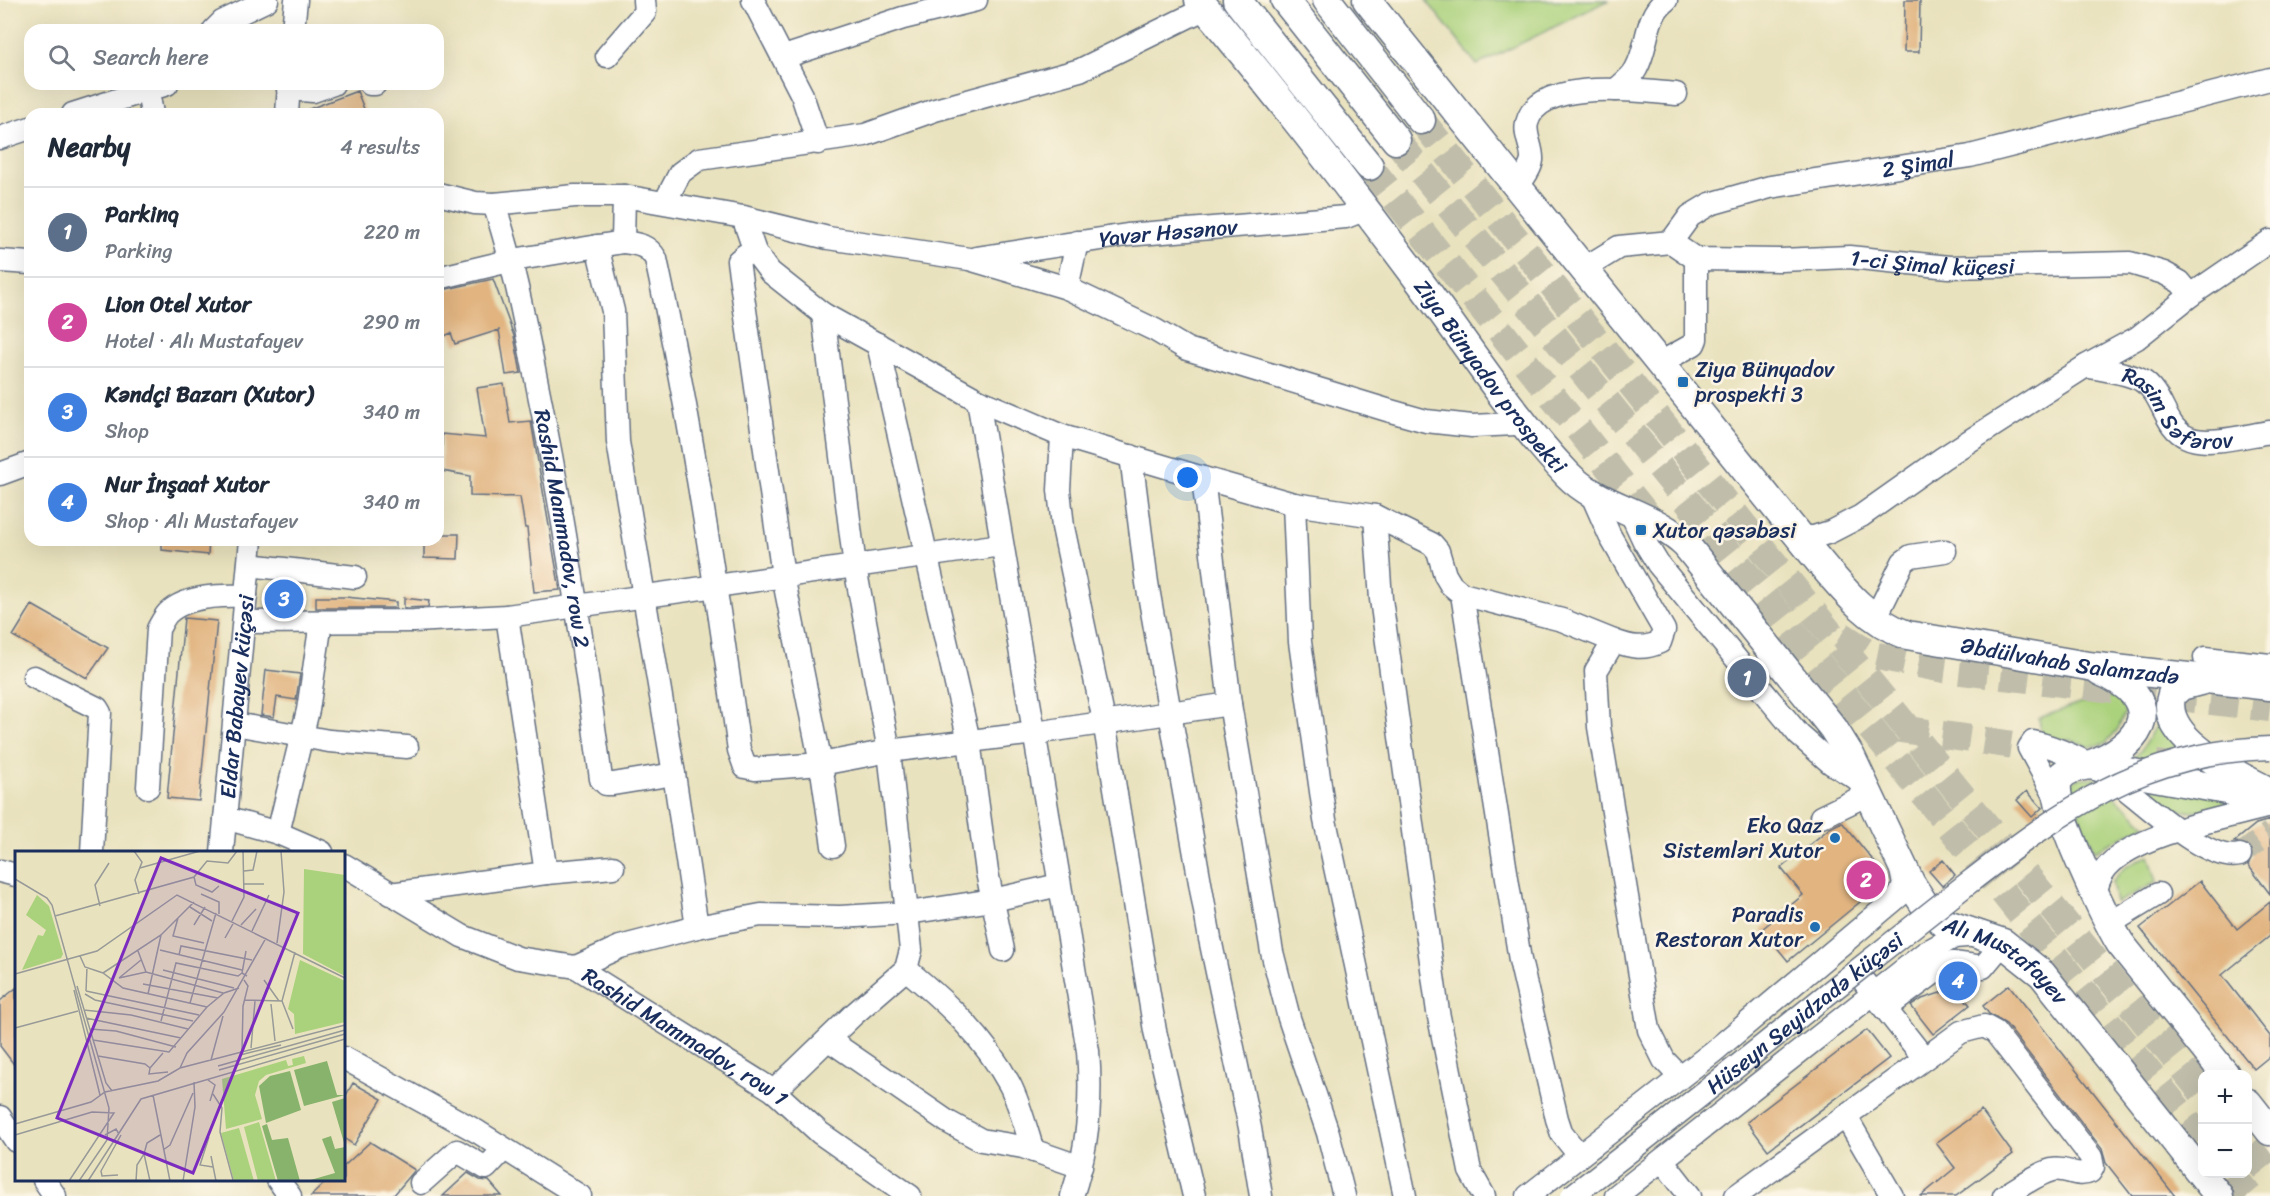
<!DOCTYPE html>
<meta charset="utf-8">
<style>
body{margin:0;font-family:Sriracha,sans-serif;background:#f2f2f3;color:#1f2937}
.controls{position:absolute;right:18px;bottom:18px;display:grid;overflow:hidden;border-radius:12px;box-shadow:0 6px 24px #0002}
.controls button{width:54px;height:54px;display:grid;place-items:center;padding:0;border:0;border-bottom:2px solid #e0e1e3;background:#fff;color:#1f2937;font:30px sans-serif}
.you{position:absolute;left:1188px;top:478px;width:21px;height:21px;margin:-15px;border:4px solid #fff;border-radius:50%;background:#1a73e8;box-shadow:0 0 0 9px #1a73e833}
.badge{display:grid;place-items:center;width:39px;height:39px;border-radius:50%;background:#1f6fb2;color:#fff;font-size:20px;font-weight:700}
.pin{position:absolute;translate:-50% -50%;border:3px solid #fff;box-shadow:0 2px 6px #0006}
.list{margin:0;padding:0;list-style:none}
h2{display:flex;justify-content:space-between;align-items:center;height:78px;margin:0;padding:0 24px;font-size:26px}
h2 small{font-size:20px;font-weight:400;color:#747a83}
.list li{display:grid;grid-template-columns:39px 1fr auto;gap:18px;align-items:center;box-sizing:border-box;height:90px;padding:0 24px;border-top:2px solid #e0e1e3}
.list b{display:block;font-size:22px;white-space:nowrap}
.list p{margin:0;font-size:20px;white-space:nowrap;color:#747a83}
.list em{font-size:20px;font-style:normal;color:#747a83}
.icon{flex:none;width:33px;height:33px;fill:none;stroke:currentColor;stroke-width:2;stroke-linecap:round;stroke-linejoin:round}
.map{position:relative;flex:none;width:2270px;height:1196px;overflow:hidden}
.search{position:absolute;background:#fff;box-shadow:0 6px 24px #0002;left:24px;top:24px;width:420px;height:66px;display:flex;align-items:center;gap:15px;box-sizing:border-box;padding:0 21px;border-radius:18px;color:#747a83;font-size:22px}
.panel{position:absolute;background:#fff;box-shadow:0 6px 24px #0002;left:24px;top:108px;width:420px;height:438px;border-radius:18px}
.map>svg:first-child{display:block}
</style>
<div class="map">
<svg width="2270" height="1196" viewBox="0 0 2270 1196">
<rect width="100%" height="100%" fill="#fcf5e5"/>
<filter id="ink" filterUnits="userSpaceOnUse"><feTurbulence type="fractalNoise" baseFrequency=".0167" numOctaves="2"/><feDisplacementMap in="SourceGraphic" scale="12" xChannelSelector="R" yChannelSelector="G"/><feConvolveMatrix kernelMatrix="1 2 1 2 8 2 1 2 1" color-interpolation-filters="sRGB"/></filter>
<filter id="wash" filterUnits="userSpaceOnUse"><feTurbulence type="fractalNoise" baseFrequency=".008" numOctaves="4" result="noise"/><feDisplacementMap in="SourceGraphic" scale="24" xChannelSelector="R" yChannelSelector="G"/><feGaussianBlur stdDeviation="1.35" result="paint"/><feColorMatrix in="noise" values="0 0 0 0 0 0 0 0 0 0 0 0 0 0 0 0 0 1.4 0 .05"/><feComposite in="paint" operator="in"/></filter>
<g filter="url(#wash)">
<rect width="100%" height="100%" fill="#e9e2be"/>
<path fill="#aad17c" stroke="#62806d" stroke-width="1.5" d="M1426,0H1609L1477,65Z
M2105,695L2120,700L2125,712L2118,729L2106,743L2089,747L2070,740L2042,738L2039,718Z
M2156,724L2209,775L2127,764L2142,749Z
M2077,778H2094L2146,825L2095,851L2068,793L2070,784Z
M2157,786L2243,800L2236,808L2186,811L2161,807L2141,791Z
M2149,855L2157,882L2116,903L2112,882L2124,868Z"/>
<g id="blocks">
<path fill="#e1b480" d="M1905,0H1920L1919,52H1904Z
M357,91L366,114H301V112Z
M493,279L514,336L521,373L506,375L499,330L455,344L451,333L438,339V291Z
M504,384L510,423L531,421L560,590L534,592L527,528H525L520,497L470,496V476L442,471V434L485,438L477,388Z
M438,534H459L458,559L424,558V540H438Z
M162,540H209L208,555L162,550Z
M276,590L292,591V608H275Z
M316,597H345L396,602V608H316Z
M404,598L429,601L428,607L404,608Z
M32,605L108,648L87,678L13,636Z
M184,618L217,621L199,801L167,798Z
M266,670L300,674L296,700L277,697L274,717L261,715Z
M2027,791L2042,808L2032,817L2017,800Z
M2270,820V894L2248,865L2253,856L2251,848L2246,843L2234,842L2256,824Z
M1842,822L1888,879L1788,961L1762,929L1803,895L1781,868L1830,828Z
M1943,860L1955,875L1942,886L1929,871Z
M2200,881L2237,929L2270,902V936L2222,975L2270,1036V1056L2254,1069L2140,928Z
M2009,985L2175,1196H2132L2106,1163L2102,1149L2006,1024L1989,1014L1983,1006Z
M16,988V1067L0,1046V1001Z
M1955,988L1970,1005L1933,1034L1911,1006L1922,999Z
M1867,1030L1889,1058L1768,1150L1747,1122Z
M353,1083L382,1099L354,1145L344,1138V1099Z
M1981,1110L2013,1154L1956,1196H1921L1955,1168L1936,1143Z
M370,1142L415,1170L393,1196H311L329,1179H344V1166Z
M468,1173L480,1180L489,1181L502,1196H443Z"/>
</g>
</g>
<g filter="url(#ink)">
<use href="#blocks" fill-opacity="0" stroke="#636e80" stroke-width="1.5"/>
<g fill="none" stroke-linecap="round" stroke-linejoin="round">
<path stroke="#c0beab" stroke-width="22" stroke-dasharray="22 11" stroke-linecap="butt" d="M2240,855L2270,832"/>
<path stroke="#c0beab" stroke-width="28" stroke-dasharray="28 14" stroke-linecap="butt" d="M1421,120L1804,601L2202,1092
M1396,140L2202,1139
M1369,166L1657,528
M1841,635L1872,655L1944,669L2270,708
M1900,729L2057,751
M2156,764L2241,775
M2248,1147L2270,1175
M2231,1174L2249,1196"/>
<g stroke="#636e80" stroke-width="25">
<g id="minor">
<path d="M753,0L802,95L818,143"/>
<path d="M214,30L222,22L267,0"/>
<path d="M293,30L296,0"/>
<path d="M607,56L645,12L644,0"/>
<path d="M784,57L903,18L976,0"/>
<path d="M370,84H375"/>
<path d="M288,89L313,91L333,84"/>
<path d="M1616,90C1622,84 1632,77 1636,69C1649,46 1644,17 1666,0"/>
<path d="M148,91L152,114"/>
<path d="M73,114L167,84"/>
<path d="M287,114L289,84"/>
<path d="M0,138L30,128"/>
<path d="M1517,188C1522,180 1531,169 1532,160C1533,148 1524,135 1527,123C1538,77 1640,91 1676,94"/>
<path d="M438,194L475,203L494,204L575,196H624L743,217L828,238L969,259L1067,288L1155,330L1187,349L1387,410L1426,421L1472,426L1516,424L1524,421"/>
<path d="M665,202L680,173L699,159L865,135L935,110L1080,70L1206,8"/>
<path id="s1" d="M494,204C515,267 526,329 539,394C565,521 584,650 601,779L606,784H613L674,774"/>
<path d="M743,217L755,252L770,272L823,314L978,400L1062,436L1203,478L1294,504L1375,516L1432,544L1438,551L1445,575L1451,585L1462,594L1520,960L1557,1119L1562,1134L1579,1155"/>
<path d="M623,242C638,244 648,245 656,259C691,421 716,585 739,750L745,767L755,769L821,764L889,751L1035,733L1230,704"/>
<path id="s2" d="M1671,242L1696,259L1781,260L1849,257L1949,267L2130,263L2164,273L2180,282L2191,295"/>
<path d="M597,246L613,311L618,442L674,774L697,927"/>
<path d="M755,252L745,255L738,261L783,576L821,764L833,846"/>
<path id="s3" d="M976,258L1127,235L1346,217L1366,209"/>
<path d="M0,261L30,263"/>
<path id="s4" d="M1583,269L1619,247L1671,242L1690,216L1710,204L1770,187L1970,156L2270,79"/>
<path d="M438,278L513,260L623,242L624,196"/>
<path d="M1067,288L1077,242"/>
<path d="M878,344L969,741L987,872L1003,950"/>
<path d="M1660,363L1694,344L1696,339V259"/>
<path id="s5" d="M2086,366C2103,370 2126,372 2141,380C2164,393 2163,427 2187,437C2206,447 2248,435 2270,432"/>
<path d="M978,400L1088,1051C1092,1100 1088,1149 1072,1196"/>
<path d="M1062,436L1059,490L1063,527L1104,721L1155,1031L1194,1196"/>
<path d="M1131,456L1147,583L1210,939L1250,1128L1261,1196"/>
<path d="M0,474L30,463"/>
<path d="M1203,478L1230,704L1272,952L1289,1018L1328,1133L1344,1196"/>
<path d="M1591,493L1610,536L1664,630L1660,642C1643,650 1631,647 1614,641L1596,671L1599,727L1649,1030L1664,1060L1680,1077"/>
<path d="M1294,504L1300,642L1325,820L1405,1196"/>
<path d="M1630,511L1644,541L1658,564L1799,735L1831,763L1861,781"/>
<path d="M1375,516L1381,599L1438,1012L1470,1171L1484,1196"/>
<path d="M1801,537H1814L1830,532L1861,516L1943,458L2086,366L2137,338L2191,295L2270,241"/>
<path d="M249,565L355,577"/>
<path d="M1462,594L1562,620L1614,641"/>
<path d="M1875,619L1903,562L1911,556L1945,551"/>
<path d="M244,622L414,621L507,616L1001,545"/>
<path d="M2205,658L2270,665"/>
<path d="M34,677L97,708L100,713L92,852"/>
<path d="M235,724L329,741L407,747"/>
<path d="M148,787L158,629C161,624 164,617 168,613C187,595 223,595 246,596"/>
<path d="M2059,803L2029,748L2033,742C2057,747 2088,762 2109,776C2138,796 2205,864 2240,855"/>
<path d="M1821,817L1868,794"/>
<path d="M225,818L278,833L322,852"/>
<path d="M278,833L308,710L321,622"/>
<path id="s6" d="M222,852L251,540"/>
<path id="s7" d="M344,865L462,936L518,958L576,967L774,1091L820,1133L910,1196"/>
<path d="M0,871L16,875"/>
<path d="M546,873L613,867"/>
<path d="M390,894L546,873L507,616"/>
<path d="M2095,897C2097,886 2099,876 2107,867C2137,833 2226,818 2270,806"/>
<path d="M2109,924L2158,894"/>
<path d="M576,967L620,947L697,927L761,915L840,917L908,913L993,900L1059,885"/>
<path d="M906,969C948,1004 984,1037 1010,1085C1020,1105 1026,1129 1033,1151"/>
<path d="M1865,983L1924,1058"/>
<path d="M1885,1009L1946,964L1953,963L1983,967L2003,943"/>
<path d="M829,1040L948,1122L981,1140L1023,1147L1081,1167"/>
<path d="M344,1058L478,1132L580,1196"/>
<path d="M774,1091L853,1015L906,969L911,950L889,751L855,567L823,314"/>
<path d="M0,1117L16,1141"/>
<path d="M1846,1117L1892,1196"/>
<path d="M1662,1160L1690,1196"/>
<path d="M44,1180L55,1196"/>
<path d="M278,1180L290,1196"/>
<path d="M421,1183L457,1151L486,1168L504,1149"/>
<path d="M1528,1196L1713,1052L1899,896L1904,885L1900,865"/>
<path d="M1616,1196L1925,953L1954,937L1979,935"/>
<path d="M1736,1196L1961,1032L1984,1026L1995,1032L2091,1157L2093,1167L2090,1172C2077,1178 2066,1167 2052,1170C2036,1174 2019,1188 2004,1196"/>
</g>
</g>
<g stroke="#636e80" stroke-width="31">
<g id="major">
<path id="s8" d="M1199,0C1276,93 1351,189 1423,286C1470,349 1513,417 1567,474C1600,508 1652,512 1686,545L1833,728L1851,757L1911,884L1928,910L1944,923L2003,943L2042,974L2219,1196"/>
<path d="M1237,0L1369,166"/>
<path d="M1285,0L1396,140"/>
<path d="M1327,0L1421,120"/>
<path id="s9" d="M1367,0L1814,555C1841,587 1867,621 1907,635L2088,666L2270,686"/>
<path d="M2204,680L2181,686L2172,694C2157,737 2234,773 2264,789"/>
<path d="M2089,765C2147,744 2166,699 2100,671"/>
<path d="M2225,1074L2120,943C2106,920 2048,802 2058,781C2063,769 2078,767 2089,765L2270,798"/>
<path d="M2248,1103L2270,1131"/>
</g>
</g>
<use href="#minor" stroke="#fff" stroke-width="22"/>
<use href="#major" stroke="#fff" stroke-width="28"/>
<g stroke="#636e80" stroke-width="25" stroke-linecap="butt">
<g id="minor-bridge">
<path id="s10" d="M1572,1196C1661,1127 1748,1058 1835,988C1879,953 1923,919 1967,884C2062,810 2144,751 2270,748"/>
</g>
</g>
<use href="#minor-bridge" stroke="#fff" stroke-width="22"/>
</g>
</g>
<g fill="#1f6fb2" stroke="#fcf5e5" stroke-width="2">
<rect x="1677" y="376" width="12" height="12" rx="3"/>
<rect x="1635" y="524" width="12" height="12" rx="3"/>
<circle cx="1835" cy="838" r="6"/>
<circle cx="1815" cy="927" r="6"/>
</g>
<g text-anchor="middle" stroke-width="5" stroke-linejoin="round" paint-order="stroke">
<g font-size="22" fill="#1b2f5e" stroke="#fcf5e5">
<text dy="8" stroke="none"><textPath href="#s4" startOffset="362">2 Şimal</textPath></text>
<text dy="8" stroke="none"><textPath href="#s3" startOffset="194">Yavər Həsənov</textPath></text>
<text dy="8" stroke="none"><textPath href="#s2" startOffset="267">1-ci Şimal küçesi</textPath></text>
<text dy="8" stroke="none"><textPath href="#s8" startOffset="476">Ziya Bünyadov prospekti</textPath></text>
<text dy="8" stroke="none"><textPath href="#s5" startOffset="108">Rasim Səfərov</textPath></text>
<text dy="8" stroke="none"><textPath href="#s1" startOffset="332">Rashid Mammadov, row 2</textPath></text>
<text dy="8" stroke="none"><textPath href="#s9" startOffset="1002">Əbdülvahab Salamzadə</textPath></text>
<text dy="8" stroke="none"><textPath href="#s6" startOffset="156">Eldar Babayev küçəsi</textPath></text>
<text dy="8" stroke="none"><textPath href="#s8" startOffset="1274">Alı Mustafayev</textPath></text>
<text dy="8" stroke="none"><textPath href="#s10" startOffset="296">Hüseyn Seyidzadə küçəsi</textPath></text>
<text dy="8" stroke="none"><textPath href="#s7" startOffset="386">Rashid Mammadov, row 1</textPath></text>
</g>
<g font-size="22" fill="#1b2f5e" stroke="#fcf5e5" text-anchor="start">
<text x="1695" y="377">Ziya Bünyadov<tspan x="1695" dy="25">prospekti 3</tspan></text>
<text x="1653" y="538">Xutor qəsəbəsi</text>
<text x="1823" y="833" text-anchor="end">Eko Qaz<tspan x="1823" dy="25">Sistemləri Xutor</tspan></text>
<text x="1803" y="922" text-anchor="end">Paradis<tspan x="1803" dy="25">Restoran Xutor</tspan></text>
</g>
</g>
<g transform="translate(15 851)">
<rect width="330" height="330" fill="#e9e2be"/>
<path d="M289,18L330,24V125L288,103ZM22,44L34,55L48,103L46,107L7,119L23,84L28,85L31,79L11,64ZM285,109L330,130V171L280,183L279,163L273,158ZM289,205L291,212L251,224L244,230L240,244L247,268L211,278L207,228L271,209L273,215L278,214L277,208ZM244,271L261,330H243L229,276ZM224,277L239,330H219L206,282Z" fill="#aad17c"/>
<path d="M312,210L322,244H330L289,255L279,219ZM275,220L286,259L251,272L244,235L255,225ZM330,247V295L317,251ZM252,273L257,289L273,287L285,330H263L247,275ZM316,285L320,298L330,296V330H292L320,322L307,288Z" fill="#87b36c"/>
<path fill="none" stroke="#979a98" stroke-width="1.5" d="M119,0L127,11L120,29L124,43M125,17L185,0M229,20L238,19L242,0M179,26L181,34L197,41L204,35M0,28L32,47L37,54L94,257L92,289L64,330M229,33H249M186,43L204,51V63M85,55L80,34L94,12M175,56L197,70M40,65L179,26L192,10L213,12L222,0M163,67L158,85L189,92M217,70L229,46L228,0M179,74L190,56M226,74L241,58M237,80L254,44M210,87L219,71M262,92L269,41L266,0M145,99L227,119M123,100L131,121M231,100L227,122L232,125M164,104L166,95L237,109M65,105L70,116L88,122L108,137L192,156M148,119L219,137M88,122L146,84L179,51M0,123L82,100L162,44L330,127M104,127L131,121L208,142M104,127L126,109M249,129L264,150M128,133L203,147M62,135L91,232L97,240M59,139L85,244M71,140L184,164M71,140L72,116M70,143L80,149L178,170M133,143L146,84M229,149L267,150L278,178M267,150L280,101M175,152L201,62M256,153L260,190M69,159L116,164L173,178M71,167L166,187M146,170L161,112L223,125L227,122M0,177L63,160M75,178L101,180L161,196M78,189L154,201L192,156L209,142L224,137M236,197L240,150M227,200L228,155L233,135L229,129M225,204L266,194M83,205L130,213L135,217L134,223L153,221M196,209L208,165M203,215L330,179M135,217L148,202M165,217L172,202L209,161L251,87M204,219L330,183M193,229L200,234L195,250M198,243L207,257L205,281L218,329M138,244L155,330M0,273L76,251L90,241L143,230L165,217L330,174M0,284L77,261L99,262L54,330M90,284L101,278L104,283M194,286L185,314L198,316M148,299L155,294L178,242M196,305L201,330M103,324L87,325L86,320L106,284M73,330L126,248L330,188M121,330L122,314L129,303M135,330L129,303L132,292L145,284M168,330L180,256L179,231"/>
<path fill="#7b2cbf" fill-opacity="0.15" stroke="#7b2cbf" stroke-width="3" d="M146,7L283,62L178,322L42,267Z"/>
<rect width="330" height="330" fill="none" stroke="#1b2f5e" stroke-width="3"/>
</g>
</svg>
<div class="controls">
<button>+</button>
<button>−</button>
</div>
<div class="you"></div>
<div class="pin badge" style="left:1747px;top:678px;background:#5c6f8a">1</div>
<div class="pin badge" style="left:1866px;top:880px;background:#d1479c">2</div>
<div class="pin badge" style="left:284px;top:599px;background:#3f7fe0">3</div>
<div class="pin badge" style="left:1958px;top:981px;background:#3f7fe0">4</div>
<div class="search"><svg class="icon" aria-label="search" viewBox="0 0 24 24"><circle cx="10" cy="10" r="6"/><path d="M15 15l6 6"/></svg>Search here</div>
<section class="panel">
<h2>Nearby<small>4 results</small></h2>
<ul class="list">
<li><span class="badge" style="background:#5c6f8a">1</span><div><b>Parkinq</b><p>Parking</p></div><em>220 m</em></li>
<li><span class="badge" style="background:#d1479c">2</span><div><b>Lion Otel Xutor</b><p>Hotel · Alı Mustafayev</p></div><em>290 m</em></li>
<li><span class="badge" style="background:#3f7fe0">3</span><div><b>Kəndçi Bazarı (Xutor)</b><p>Shop</p></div><em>340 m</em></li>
<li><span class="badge" style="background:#3f7fe0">4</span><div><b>Nur İnşaat Xutor</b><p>Shop · Alı Mustafayev</p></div><em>340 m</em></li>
</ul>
</section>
</div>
